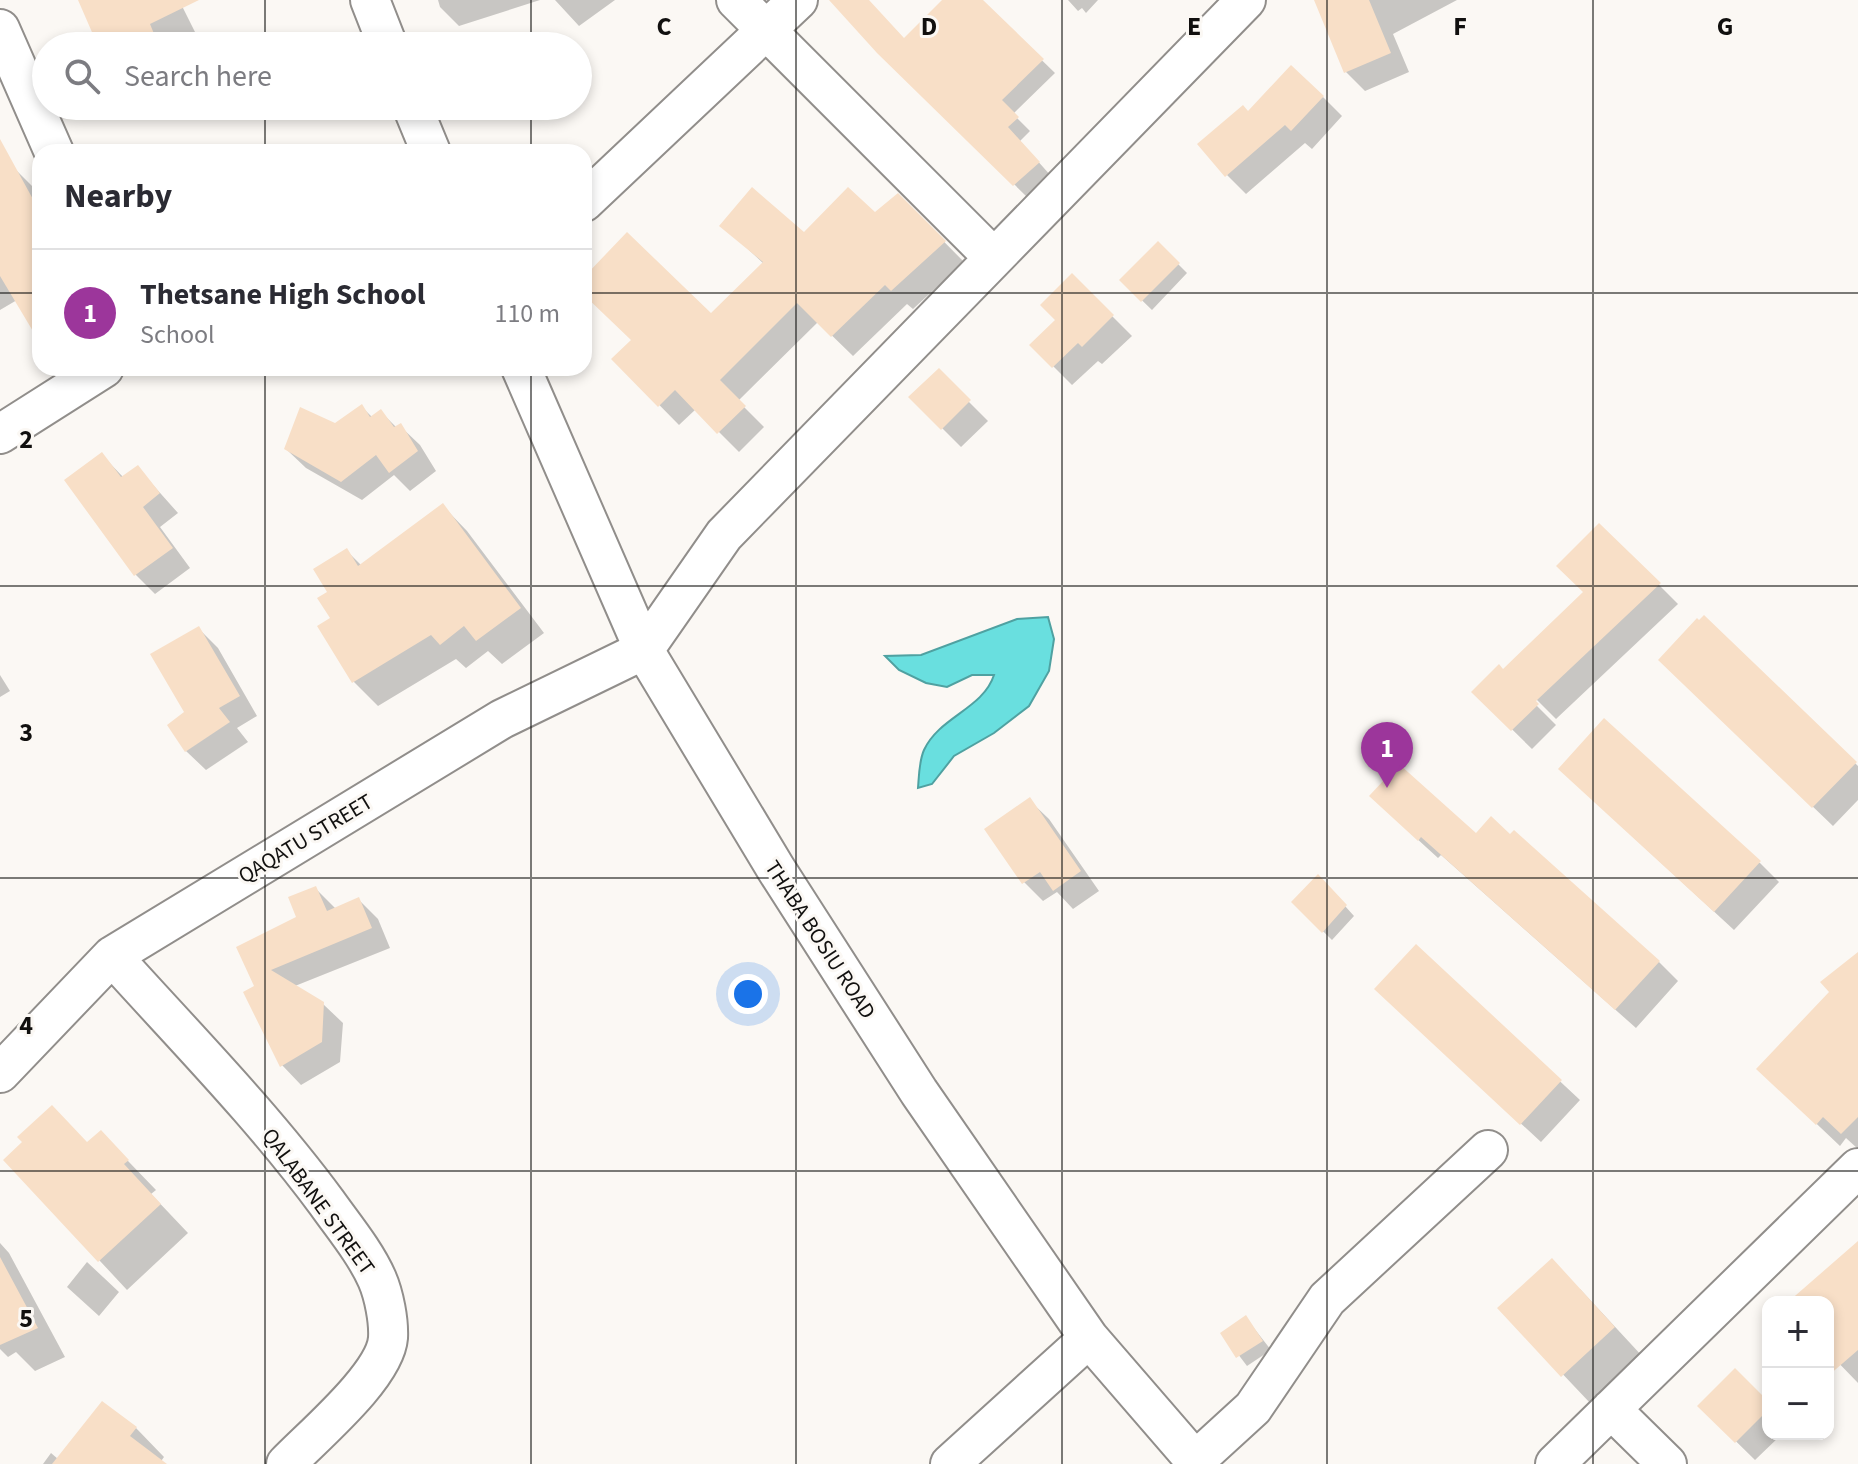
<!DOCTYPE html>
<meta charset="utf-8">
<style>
body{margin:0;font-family:"Source Sans 3",sans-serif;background:#f2f2f3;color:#2b2b33}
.controls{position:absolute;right:24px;bottom:24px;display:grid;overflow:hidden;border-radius:16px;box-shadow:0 4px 12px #0003}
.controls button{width:72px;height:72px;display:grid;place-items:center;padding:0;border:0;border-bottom:2px solid #e1e1e2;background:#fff;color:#2b2b33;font:40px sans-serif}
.you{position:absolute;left:748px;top:994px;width:28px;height:28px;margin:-20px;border:6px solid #fff;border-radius:50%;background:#1a73e8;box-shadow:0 0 0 12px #1a73e833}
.badge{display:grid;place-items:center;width:52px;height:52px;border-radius:50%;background:#9c369b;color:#fff;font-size:26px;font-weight:700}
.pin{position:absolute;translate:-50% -66px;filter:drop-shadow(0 2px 4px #0008)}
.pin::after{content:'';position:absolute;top:42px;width:28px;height:24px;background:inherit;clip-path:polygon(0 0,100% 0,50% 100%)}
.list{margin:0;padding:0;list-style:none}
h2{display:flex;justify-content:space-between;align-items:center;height:104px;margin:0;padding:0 32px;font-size:34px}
h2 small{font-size:26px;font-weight:400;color:#7c7c81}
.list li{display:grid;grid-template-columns:52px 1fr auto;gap:24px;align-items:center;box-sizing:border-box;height:128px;padding:0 32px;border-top:2px solid #e1e1e2}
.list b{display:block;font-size:30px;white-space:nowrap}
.list p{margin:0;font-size:26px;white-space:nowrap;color:#7c7c81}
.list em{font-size:26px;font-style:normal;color:#7c7c81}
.icon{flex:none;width:44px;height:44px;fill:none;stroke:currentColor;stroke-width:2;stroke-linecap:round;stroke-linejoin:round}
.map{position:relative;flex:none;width:1858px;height:1464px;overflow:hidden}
.search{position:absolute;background:#fff;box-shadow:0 4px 12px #0003;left:32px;top:32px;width:560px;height:88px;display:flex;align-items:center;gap:20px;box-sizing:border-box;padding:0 28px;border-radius:44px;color:#7c7c81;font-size:30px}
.panel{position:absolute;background:#fff;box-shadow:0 4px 12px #0003;left:32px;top:144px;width:560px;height:232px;border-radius:24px}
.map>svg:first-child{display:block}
</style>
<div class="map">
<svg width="1858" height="1464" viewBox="0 0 1858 1464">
<rect width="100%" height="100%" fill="#fbf8f4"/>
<path fill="#69dfdf" stroke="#4fa1a1" stroke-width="2" d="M1048,617L1054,639L1049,671L1029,706L994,733L954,756L932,784L918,788C919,776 919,761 924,750C939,717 983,709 994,675H972L947,687L926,683L899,670L885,656L921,655L1017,619Z"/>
<path fill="#0003" d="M80,0H179L200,42L191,46H100Z
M438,0H540L459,26L440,7Z
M555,0H615L579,26Z
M832,0H867L905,40L952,0H980L1055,73L1013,114L1030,131L1020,141L1051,176L1027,197L879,51Z
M1068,0H1098L1086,13L1082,8L1078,11Z
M1331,0H1457L1393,34L1409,72L1365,91L1346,72Z
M1323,97L1342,116L1312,149L1305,143L1246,194L1227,175L1248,113Z
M15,169L40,194V332L17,300L0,310V177Z
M898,195L964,262L913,309L907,304L853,356L818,322L738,401L764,427L739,452L696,409L679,425L614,359L633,340L584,292V280L711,316L764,264L722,225L804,235L875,215Z
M1158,244L1187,273L1152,310L1121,280Z
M1072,276L1132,336L1102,364L1098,361L1072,385L1032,345L1058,320Z
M938,371L988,421L961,447L911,397Z
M362,407L372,417L381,412L397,428L400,426L420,445L436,471L410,491L394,475L362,500L306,468L286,449L335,425Z
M102,455L124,478L137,467L178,513L160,527L190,568L155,594L136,575Z
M443,506L467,531L544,633L502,664L488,651L466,668L456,659L378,706L353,681L333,619L330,592L347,551L362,566Z
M1599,525L1678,604L1556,719L1533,696L1530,699L1556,725L1532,749L1474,692L1503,671L1585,593Z
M1704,618L1858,766V800L1833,826L1686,685Z
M198,628L218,648L257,716L237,728L248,742L206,770L186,751L169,725L186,713Z
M0,675L10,691L0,697Z
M1580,788L1760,863L1779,882L1734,930Z
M1029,800L1049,819L1099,891L1073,909L1057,892L1043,901L1024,882Z
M1391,815L1476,836L1659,962L1678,981L1636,1028L1441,855L1438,858Z
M1327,886L1354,916L1332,940L1293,902Z
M315,888L336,909L359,900L378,919L390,948L295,986L323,1004L343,1023L340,1062L301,1085L282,1065L257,986Z
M1416,947L1580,1100L1541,1142L1396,1008Z
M1858,954V1149L1846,1138L1840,1146L1782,1091L1831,992Z
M101,1133L156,1190L151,1194L188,1233L127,1290L6,1160L88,1144Z
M0,1243L9,1253L65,1357L35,1371L16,1352L8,1357L0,1349Z
M1858,1243V1383L1828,1352V1302H1791Z
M87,1262L119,1292L99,1316L67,1287Z
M1580,1289L1643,1357L1591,1404L1500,1308Z
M1246,1318L1271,1350L1247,1366L1222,1333Z
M1768,1404V1434H1782L1755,1460L1700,1406Z
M136,1428L164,1457L159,1464H43L51,1453L58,1459Z"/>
<path fill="#f8dfc7" d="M78,0H199L150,24L159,46H98Z
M829,0H869L904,38L942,0H983L1044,59L1002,100L1019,117L1008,127L1040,162L1013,186L877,53Z
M1314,0H1369L1391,53L1344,73Z
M1291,65L1324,96L1291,131L1285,125L1225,177L1197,144L1243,105L1248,111Z
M0,139L40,212V343L0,276Z
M752,187L804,232L848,187L875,212L898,193L946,241L891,291L885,285L831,337L797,303L720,380L746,406L717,434L675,390L658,407L611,359L631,340L584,295V277L627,232L711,313L763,262L719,226Z
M1158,241L1180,263L1141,302L1119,280Z
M1072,273L1114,315L1082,347L1078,343L1052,368L1029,345L1055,320L1040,305Z
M939,368L971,400L941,430L908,397Z
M362,404L370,417L381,409L394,427L401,423L418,451L389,473L376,455L341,482L284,449L300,407L335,423Z
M102,452L121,477L138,465L160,493L143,507L173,548L134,576L64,480Z
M443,503L521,608L476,641L464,626L440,645L431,635L352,683L317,626L330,618L317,598L327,592L313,569L347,548L358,566Z
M1599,523L1661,583L1536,701L1539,704L1511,731L1471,692L1499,664L1503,669L1583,592L1556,566Z
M1704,615L1857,762L1812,808L1658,660L1697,618L1699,620Z
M199,626L240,696L219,708L230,722L185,752L167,725L184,712L150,654Z
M1604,718L1761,861L1714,912L1558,769Z
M1399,764L1476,833L1491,816L1510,834L1514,830L1660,961L1615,1010L1421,837L1418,841L1369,796Z
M1030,797L1081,871L1053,891L1040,872L1022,884L984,829Z
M1318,874L1347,905L1322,933L1291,902Z
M316,886L327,911L359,897L372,928L271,970L324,1002L322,1042L280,1067L243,992L254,986L236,947L296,917L288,897Z
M1416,944L1562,1080L1520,1125L1374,989Z
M1858,952V1117L1841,1134L1823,1117L1816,1125L1756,1069L1829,992L1820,982Z
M52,1105L87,1142L101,1130L129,1160L124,1164L161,1204L98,1262L3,1160L22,1142L17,1137Z
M1858,1241V1350L1828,1376V1302H1788Z
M0,1257L38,1328L0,1345Z
M1552,1258L1615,1327L1561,1377L1497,1308Z
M1246,1315L1263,1341L1236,1358L1220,1333Z
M1735,1368L1768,1401V1410L1735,1443L1697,1406Z
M102,1401L137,1427L130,1436L167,1464H52Z"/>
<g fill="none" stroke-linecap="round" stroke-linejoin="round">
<g stroke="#918e8b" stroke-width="42">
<path id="minor" d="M370,0L388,46
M736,0L994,258
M0,29L54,152
M412,106L431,152
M584,202L798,0
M521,368L644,650L776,869L919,1092L1089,1338L1198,1464
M0,434L104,368
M112,956C185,1037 262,1115 327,1203C344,1227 365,1252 377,1279C384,1295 389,1321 388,1338C385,1376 313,1436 286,1464
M0,1073L112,956L502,719L644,650L724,535L1246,0
M1611,1409L1667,1464
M1195,1461L1253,1408L1327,1299L1488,1150
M950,1464L1089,1338
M1555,1464L1858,1168"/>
</g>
<use href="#minor" stroke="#fff" stroke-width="38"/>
</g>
<path fill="none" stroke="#11100f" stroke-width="2" stroke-opacity="0.55" d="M265,0V46M531,0V46M796,0V1464M1062,0V1464M1327,0V1464M1593,0V1464M265,106V152M531,106V152M0,293H40M584,293H1858M265,368V1464M531,368V1464M0,586H1858M0,878H1858M0,1171H1858"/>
<g text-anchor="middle" stroke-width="6" stroke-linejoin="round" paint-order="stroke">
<g font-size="22" fill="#11100f" stroke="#fbf8f4">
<text transform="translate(305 838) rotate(-31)" y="8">QAQATU STREET</text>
<text transform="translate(821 939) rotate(57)" y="8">THABA BOSIU ROAD</text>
<text transform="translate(319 1201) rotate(54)" y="8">QALABANE STREET</text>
</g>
</g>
<g font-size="26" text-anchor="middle" font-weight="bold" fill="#11100f" stroke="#fbf8f4" stroke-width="6" stroke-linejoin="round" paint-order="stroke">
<text x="664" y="35">C</text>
<text x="929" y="35">D</text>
<text x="1194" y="35">E</text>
<text x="1460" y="35">F</text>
<text x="1725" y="35">G</text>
<text x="26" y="448">2</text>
<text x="26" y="741">3</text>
<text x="26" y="1034">4</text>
<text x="26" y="1327">5</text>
</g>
</svg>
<div class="controls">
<button>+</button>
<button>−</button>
</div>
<div class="you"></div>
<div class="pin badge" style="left:1387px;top:788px">1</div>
<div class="search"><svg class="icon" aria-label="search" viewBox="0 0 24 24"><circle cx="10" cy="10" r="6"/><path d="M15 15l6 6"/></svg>Search here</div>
<section class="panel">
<h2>Nearby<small></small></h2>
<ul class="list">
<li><span class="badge">1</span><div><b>Thetsane High School</b><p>School</p></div><em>110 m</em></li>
</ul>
</section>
</div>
